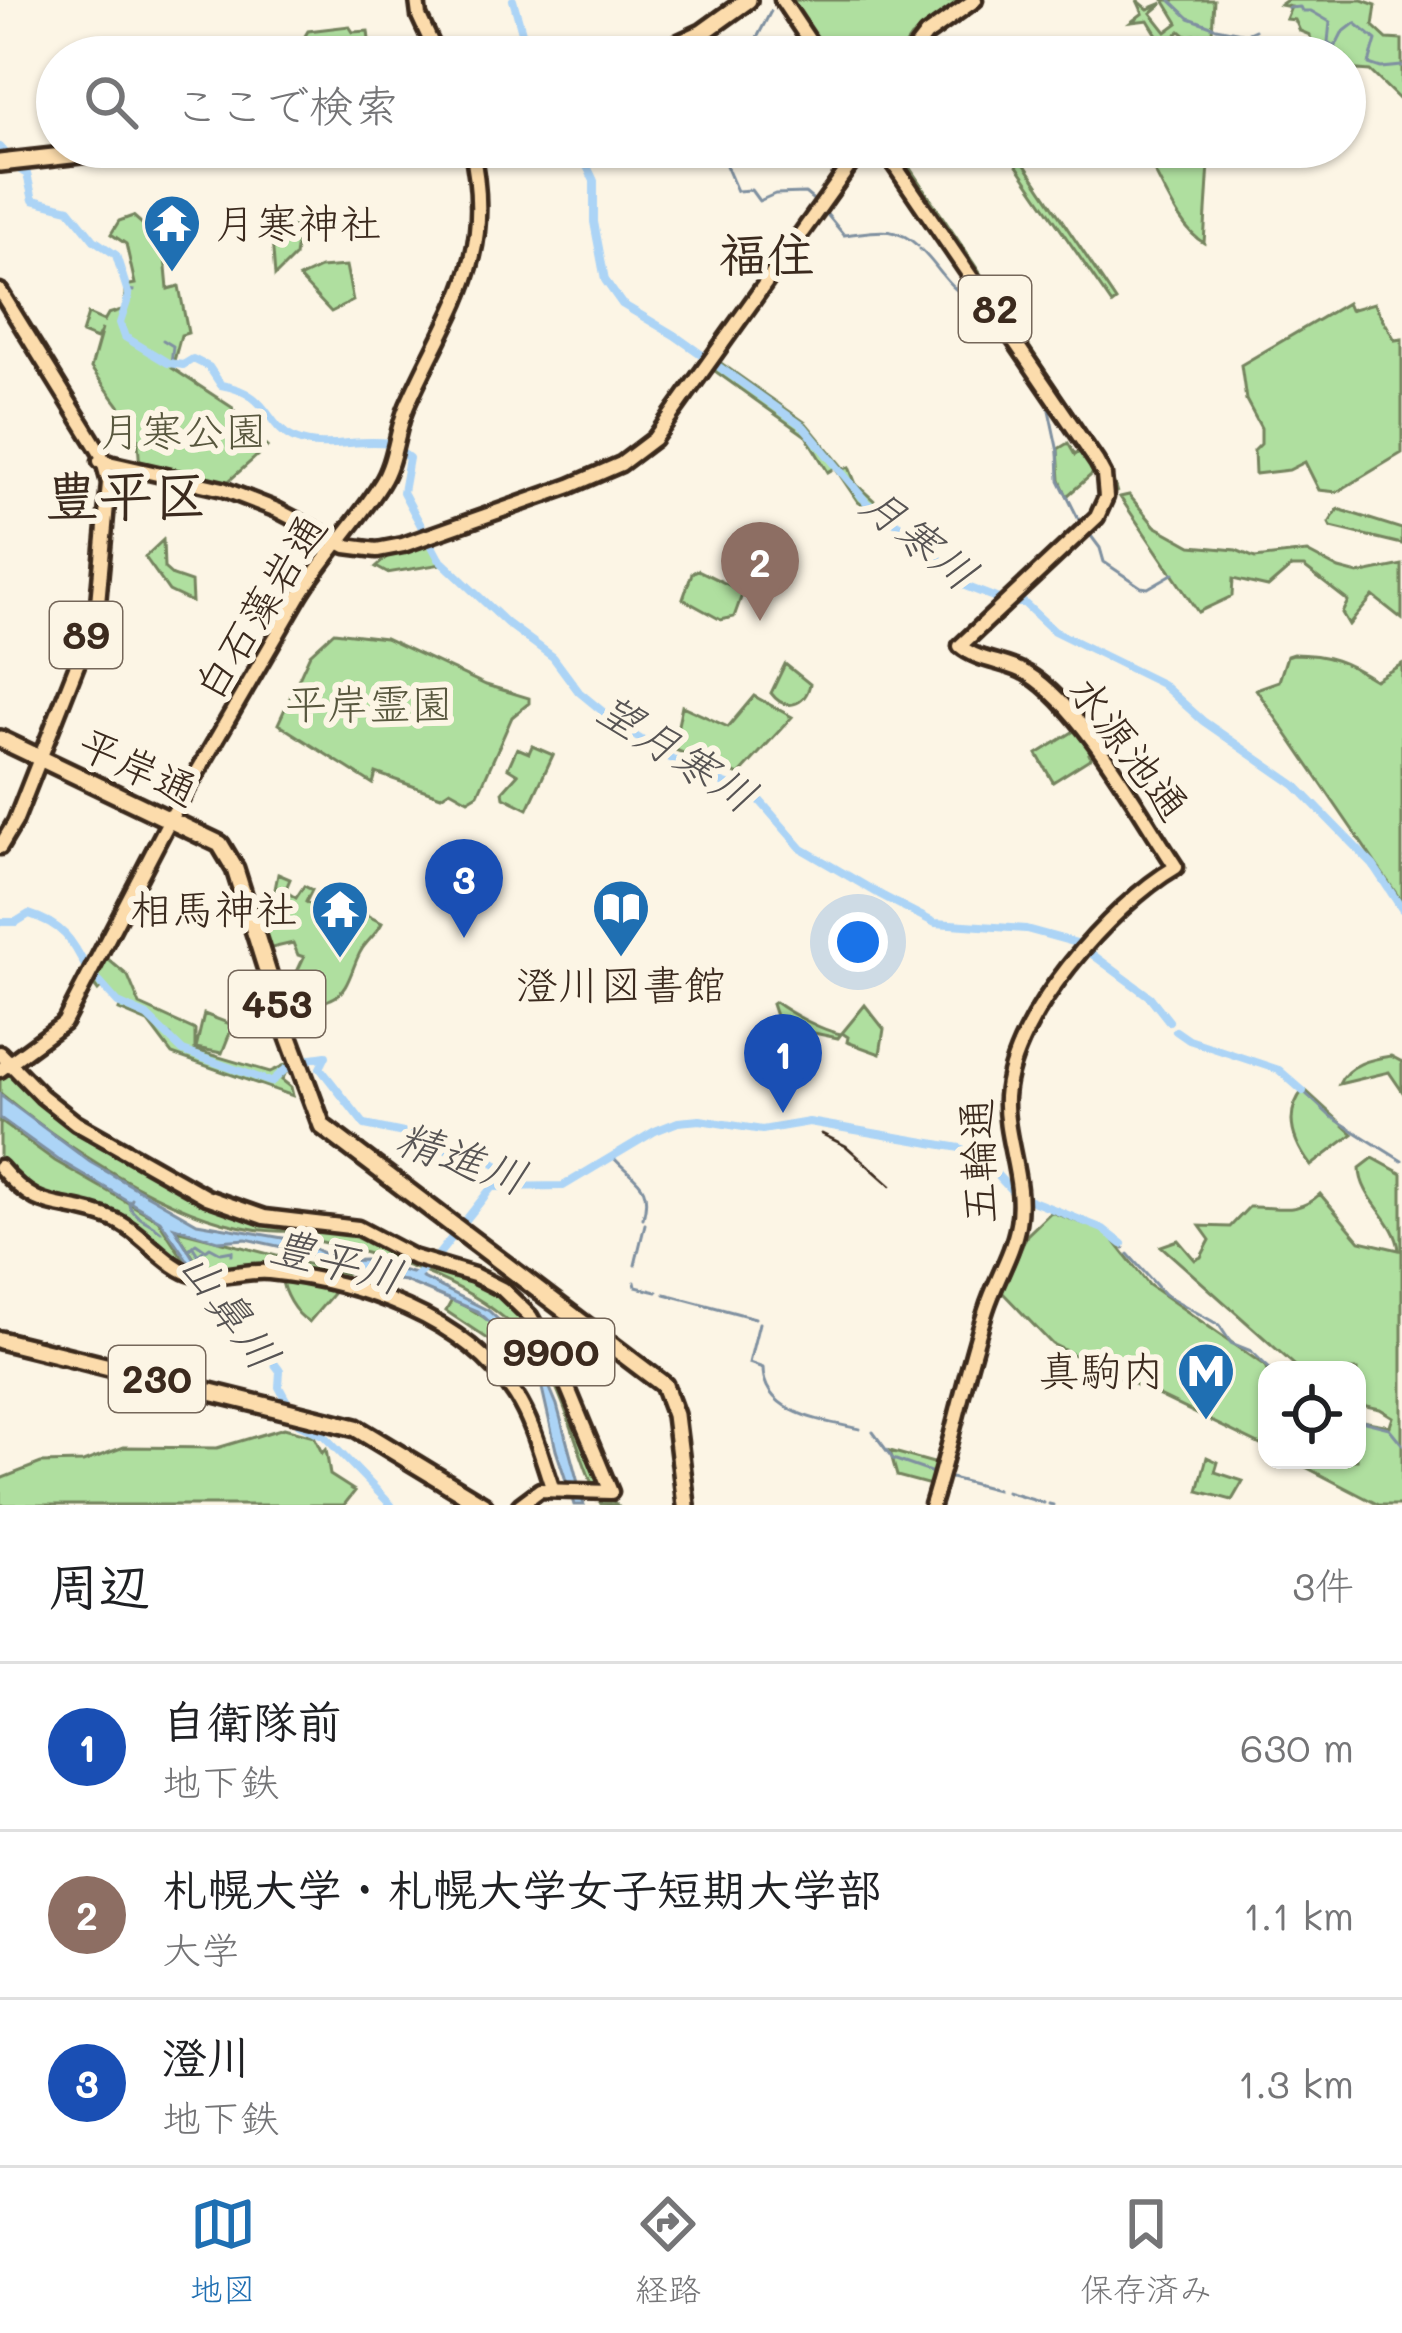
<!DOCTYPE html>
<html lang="ja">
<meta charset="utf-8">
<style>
body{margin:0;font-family:Mali,"Klee One",sans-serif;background:#f6f6f6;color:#202124}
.controls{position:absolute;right:36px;bottom:36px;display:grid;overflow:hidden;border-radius:24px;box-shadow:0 3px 9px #0004}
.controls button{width:108px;height:108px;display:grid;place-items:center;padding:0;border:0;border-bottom:3px solid #e0e0e0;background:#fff;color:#202124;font:60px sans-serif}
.you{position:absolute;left:858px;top:942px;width:42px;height:42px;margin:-30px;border:9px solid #fff;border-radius:50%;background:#1a73e8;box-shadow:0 0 0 18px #1a73e833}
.badge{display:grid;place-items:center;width:78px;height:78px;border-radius:50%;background:#1f6fb2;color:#fff;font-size:39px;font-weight:700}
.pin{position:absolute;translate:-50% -99px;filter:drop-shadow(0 3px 6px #0008)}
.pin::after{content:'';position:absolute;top:63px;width:42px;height:36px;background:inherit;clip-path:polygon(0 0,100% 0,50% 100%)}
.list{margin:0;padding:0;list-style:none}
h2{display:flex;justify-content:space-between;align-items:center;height:156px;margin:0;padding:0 48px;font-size:51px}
h2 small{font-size:39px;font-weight:400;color:#757577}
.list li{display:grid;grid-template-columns:78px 1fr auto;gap:36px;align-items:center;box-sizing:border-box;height:168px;padding:0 48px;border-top:3px solid #e0e0e0}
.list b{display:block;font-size:45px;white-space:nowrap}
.list p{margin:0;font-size:39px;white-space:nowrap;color:#757577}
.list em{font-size:39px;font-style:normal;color:#757577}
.icon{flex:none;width:66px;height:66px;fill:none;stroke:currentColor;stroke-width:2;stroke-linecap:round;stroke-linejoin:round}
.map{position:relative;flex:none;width:1402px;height:1505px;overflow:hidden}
.search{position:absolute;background:#fff;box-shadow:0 3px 9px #0004;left:36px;right:36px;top:36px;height:132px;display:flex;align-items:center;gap:30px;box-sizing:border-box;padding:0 42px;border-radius:66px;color:#757577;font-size:45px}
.sheet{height:660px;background:#fff}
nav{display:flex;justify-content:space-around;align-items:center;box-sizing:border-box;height:168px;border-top:3px solid #e0e0e0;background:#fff;font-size:33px;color:#757577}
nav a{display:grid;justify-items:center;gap:6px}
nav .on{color:#1f6fb2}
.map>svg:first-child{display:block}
</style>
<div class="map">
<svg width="1402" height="1505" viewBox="0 0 1402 1505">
<rect width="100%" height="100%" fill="#fcf5e5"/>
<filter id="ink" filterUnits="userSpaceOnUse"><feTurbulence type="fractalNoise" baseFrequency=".00833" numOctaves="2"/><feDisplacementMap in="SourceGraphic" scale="24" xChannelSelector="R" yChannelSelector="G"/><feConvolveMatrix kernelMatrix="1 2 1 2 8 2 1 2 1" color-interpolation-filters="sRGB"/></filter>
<g filter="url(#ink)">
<path fill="#afdf9f" stroke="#75845e" stroke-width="3" d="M788,0H964L911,37L897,57H826Z
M1137,0L1148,9L1163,3L1151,13L1166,32L1178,23L1164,0H1214L1212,33L1186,36L1180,31L1166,44L1164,57H1151L1162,43L1148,20L1131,22L1143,13Z
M1287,0H1362L1376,5L1373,26L1387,39L1402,40V102L1370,71L1345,69V57H1313L1310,35L1300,31L1295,20L1286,19L1291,7L1280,5Z
M349,26L353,32L368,31L371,57H299V46L308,31Z
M1232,34L1252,44L1291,39L1296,52L1307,57H1227L1231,53L1225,46Z
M887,147H895L899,152L1108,464L1117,493Z
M1004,147H1013L1116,301L1112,304Z
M1154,147L1161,152L1167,147H1210L1204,243C1178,229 1161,180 1145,154Z
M133,216L157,237L159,251L165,257L168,289L179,286L188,333L181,335L172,368L233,408L238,422L267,447L223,486L140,468L137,430L91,368L102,329L97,339L82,333L88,314L104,321L108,314L125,309V286L135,284L126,244L111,234L119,221Z
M271,226L299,227L295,256L275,276Z
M346,266L353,301L331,312L299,278L320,268Z
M1347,303L1350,310L1374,303L1395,340L1402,339V453L1337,492L1319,490L1305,462L1289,470L1255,474L1254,451L1261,444V428L1246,400L1241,365Z
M718,361L806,423L844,469L849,467L856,484L880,506L875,513L858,502L835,468L828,472L806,436L712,369Z
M1068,443L1075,455L1085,448L1097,470L1067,496L1060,480L1058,449Z
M1129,495L1155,526L1191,546L1236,550L1255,558L1307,552L1339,569L1358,574L1402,565V619L1373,596L1349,625L1342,613L1348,601L1304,567H1291L1268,587L1233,579L1232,596L1198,612L1120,497Z
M1338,509L1402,529V544L1331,527L1329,523Z
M163,540L164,568L173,576L191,582L192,602L169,591L145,557Z
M428,543L442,564L387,573L376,567L388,556Z
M698,570L743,592L734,617L721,620L683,599L692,573Z
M334,632L385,638L486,685L529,698V703L512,717L478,794L468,800L450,790L441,796L376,773L373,784L278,724L310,654Z
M1293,654C1328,654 1346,662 1375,680L1402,664V902L1256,689L1279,681L1287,656Z
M785,664L810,684C805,706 785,712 771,693Z
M754,696L792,717L739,775L673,749L682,706L728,727Z
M1079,728L1094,750L1089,754L1091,758L1053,782L1037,754Z
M532,746L553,755L528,809L504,797L503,791L518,774L508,768L517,748L529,753Z
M278,874L290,879L285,891L296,898L304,886L312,890L306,902L316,908L312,918L317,921L315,926L336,936L350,907L382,923C377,933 371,937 365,945C352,959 352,991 331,999C314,1007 297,1005 284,1015L274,984L295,976L304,957L298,955L293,943L263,950L254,920L266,916L263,907L272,904Z
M103,955L128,976L140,1005L195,1030V1050L270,1072L293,1061L297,1072H286L282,1080L291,1087L293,1096L172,1054L148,1022L119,1010L120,1007L102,987L98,991L90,980Z
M775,1002C790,1013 823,1031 841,1034L838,1038L814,1033L806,1052L797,1055L793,1031L780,1028L772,1004Z
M865,1005L884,1029L880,1054L847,1042L848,1037L842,1033Z
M204,1014L233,1025L222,1053L196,1048Z
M0,1056L37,1094L228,1208L345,1227L486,1283L522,1310L576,1409L610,1498L617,1505L601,1504C579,1460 570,1410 546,1367C498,1283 381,1253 292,1236L288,1231C194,1235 71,1152 0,1093Z
M1391,1056L1402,1062V1091L1389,1072L1339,1084C1348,1064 1371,1059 1391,1056Z
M1304,1089L1353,1134L1311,1166C1292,1141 1283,1114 1304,1089Z
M0,1121L55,1161L158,1220L192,1272L146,1236L48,1203L0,1163Z
M1373,1158L1402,1174V1505H1379L1292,1460H1357V1420L1390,1426L1393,1417L1380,1409L1357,1404V1370H1300L1161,1246L1178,1240L1195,1260L1201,1257L1210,1240L1200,1226L1230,1227L1249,1207C1278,1206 1296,1216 1320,1194L1360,1241L1399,1250C1396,1219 1360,1199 1360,1168Z
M1051,1212L1107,1232L1149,1285L1271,1370H1267V1448L1052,1344L1002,1292L1027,1235Z
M176,1230L346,1274L340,1283L310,1276L204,1274Z
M281,1276L337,1289L309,1322C294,1313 283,1293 281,1276Z
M452,1300C490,1316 518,1341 539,1377L528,1385L497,1345L446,1311Z
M284,1428L314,1436L322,1453L326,1449L330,1475L355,1491L344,1505H0V1479L41,1463L83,1462L124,1447L217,1448Z
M890,1451L941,1465L934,1486L897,1476Z
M1207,1457L1218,1462L1215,1472L1243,1481L1232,1500L1198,1491Z"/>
<path fill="#acd4f6" stroke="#7f90a0" stroke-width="3" d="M0,1095L90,1162L197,1223L300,1241L338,1261L365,1260L415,1274L489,1311L524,1344L544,1374L557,1405L584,1505H574L556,1450L539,1375L520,1348L477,1311L405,1281L357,1275L291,1249L246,1239L218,1241L174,1227L203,1274H197L160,1220L57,1159L0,1118Z"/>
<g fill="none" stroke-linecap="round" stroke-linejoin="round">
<path stroke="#7f90a0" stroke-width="3" d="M1170,0L1189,18L1214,27
M1288,8L1300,7L1302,11H1311L1330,22L1328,42L1335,47L1342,33L1355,23L1376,40L1369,64L1381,68L1402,66
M1216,28L1246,34L1255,30
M747,57L771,11
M718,147L737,191L751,190L759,201L775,194L805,193L817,203
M825,212L844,235C873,232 894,224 918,246
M920,249C943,270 948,294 980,300
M128,290L134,291
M163,340L173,346L171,363
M1046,396L1058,452L1059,480L1081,524
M1088,532L1100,548L1104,562L1141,587L1148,588L1174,573
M161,1030L171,1035V1041
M1303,1091L1330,1116L1402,1161
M613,1157C634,1181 653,1182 643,1218
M132,1199L129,1205C135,1219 151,1222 161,1232
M1122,1244L1124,1248
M193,1247L198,1255L203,1251
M188,1250L196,1243L206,1250L210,1247L221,1253L232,1251V1255
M1128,1254L1164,1294L1219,1325L1231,1343L1251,1351L1271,1370
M635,1265L645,1224
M635,1282L636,1287L657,1292
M665,1294L755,1318
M759,1323L749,1363L763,1368C763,1414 823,1421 860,1429
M1357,1420L1389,1428L1402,1444
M873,1432L893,1459L936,1474
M947,1477L997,1490
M1006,1492L1044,1503
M1049,1504L1053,1505"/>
<path stroke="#acd4f6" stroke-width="8" d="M513,0L529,57
M0,147L9,157
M578,147L594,181V222L605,280L622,304L674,335L804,427L867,503L920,539L965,586L1009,603H1024L1054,631L1162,684L1203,721L1295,785L1373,865L1402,909
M14,166L27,174L33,200L69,209L94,240L116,255L129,296L120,323L125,337L168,363L183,365L193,359L209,367L221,385C272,394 264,426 295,439C325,451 358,438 389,443
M398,450L409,458L403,492L439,559L507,623L553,657L579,692L624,729L693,772L755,795L802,849L881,895L935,923L1026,929L1077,943L1150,997L1169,1021
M0,922H16L29,914C62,924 73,940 87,970
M94,976L118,1003L147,1016L183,1051L271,1082L286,1069H296
M1176,1031L1189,1040L1279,1070L1303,1091
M302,1066L312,1058L326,1056L320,1068L365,1125L418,1136L439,1148L485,1158L524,1182
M413,1279L435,1259L492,1187L563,1186L655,1131L678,1122L700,1120L762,1130L809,1122L960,1148L985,1162L1015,1194L1103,1229L1122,1244
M265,1351L280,1371L279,1387L299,1424L324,1436L391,1505"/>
<g stroke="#3b2a1e" stroke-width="21">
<path id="major" d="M417,0L419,16L438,57
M782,0L820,57
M909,57L926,35L975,0
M882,147L1097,462L1104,475L1106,497L1097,517L960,646C979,662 1007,661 1028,674C1084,709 1139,812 1176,867C1111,905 1011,1018 1006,1097C1004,1140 1026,1181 1018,1224C1013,1254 995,1281 986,1310C965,1374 952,1441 932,1505
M0,291L101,454L109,483L97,614L15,822L0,847
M100,461L223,489L277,510L346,546L377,550L403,545L570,486L621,464L654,439L863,147
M0,1053L42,1096L76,1123L207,1197L264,1217L358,1228L413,1257L474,1275L502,1289L530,1316L560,1369L611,1492L540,1490L520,1505
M0,1070L64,1023L169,821L300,595C324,555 357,523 381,484C396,461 396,431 407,406C450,308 497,260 471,147
M0,1167C42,1217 60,1198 112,1219C142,1231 167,1269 195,1275C219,1280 245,1270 269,1272C357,1281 466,1317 516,1396C534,1424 542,1459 553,1490"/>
</g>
<g stroke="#3b2a1e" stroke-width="24">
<path id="highway" d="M650,57L702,33L748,0
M0,163L143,147
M0,739L220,844L235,869L283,1021L322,1126L664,1385L675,1415L686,1505
M0,1340L356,1428L483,1505"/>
</g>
<use href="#major" stroke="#fcdcac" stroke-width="12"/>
<use href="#highway" stroke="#fcdcac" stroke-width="15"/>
<path stroke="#3b2a1e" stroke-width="3" d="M822,1134L846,1146L891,1186"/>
</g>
</g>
<defs>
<g id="temple-pin" transform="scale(3)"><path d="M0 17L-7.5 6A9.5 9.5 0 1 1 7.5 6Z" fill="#1f6fb2" stroke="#fcf5e5"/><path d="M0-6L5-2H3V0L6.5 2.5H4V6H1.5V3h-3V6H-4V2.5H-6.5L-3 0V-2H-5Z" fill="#fff"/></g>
<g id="library-pin" transform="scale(3)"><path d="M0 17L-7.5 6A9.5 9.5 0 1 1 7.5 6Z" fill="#1f6fb2" stroke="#fcf5e5"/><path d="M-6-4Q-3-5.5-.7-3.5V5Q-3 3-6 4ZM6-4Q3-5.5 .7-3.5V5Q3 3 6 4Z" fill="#fff"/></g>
<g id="metro-pin" transform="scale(3)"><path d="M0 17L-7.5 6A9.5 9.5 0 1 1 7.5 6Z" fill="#1f6fb2" stroke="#fcf5e5"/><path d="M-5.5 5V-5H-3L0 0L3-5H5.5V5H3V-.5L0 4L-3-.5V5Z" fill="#fff"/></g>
</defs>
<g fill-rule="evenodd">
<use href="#temple-pin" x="172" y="223"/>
<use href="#library-pin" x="621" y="908"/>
<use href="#temple-pin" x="340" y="909"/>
<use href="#metro-pin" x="1206" y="1371"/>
</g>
<g text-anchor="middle" stroke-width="12" stroke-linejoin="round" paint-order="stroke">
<g fill="#fcf5e5" stroke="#75675a" stroke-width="3">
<rect x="959" y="276" width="72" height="66" rx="9"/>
<rect x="50" y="602" width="72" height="66" rx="9"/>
<rect x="229" y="971" width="96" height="66" rx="9"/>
<rect x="488" y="1319" width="126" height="66" rx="9"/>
<rect x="109" y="1346" width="96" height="66" rx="9"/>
</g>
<g font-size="39" font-weight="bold" fill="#3b2a1e">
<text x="995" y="323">82</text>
<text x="86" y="649">89</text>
<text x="277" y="1018">453</text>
<text x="551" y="1366">9900</text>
<text x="157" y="1393">230</text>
</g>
<g font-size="42" fill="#3b2a1e" stroke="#fcf5e5" text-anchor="end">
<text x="214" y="238" text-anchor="start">月寒神社</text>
<text x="298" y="924">相馬神社</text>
<text x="621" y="1000" text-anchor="middle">澄川図書館</text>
<text x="1164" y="1386">真駒内</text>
</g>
<g font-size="42" fill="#58573e" stroke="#fcf5e5">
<text x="183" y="446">月寒公園</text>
<text x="369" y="719">平岸霊園</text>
</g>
<g font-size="42" fill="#3b2a1e" stroke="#fcf5e5">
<text transform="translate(260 607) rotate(-58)" y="15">白石藻岩通</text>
<text transform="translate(1129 748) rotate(53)" y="15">水源池通</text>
<text transform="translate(138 767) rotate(25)" y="15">平岸通</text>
<text transform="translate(978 1161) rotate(-92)" y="15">五輪通</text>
</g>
<g font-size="45" font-style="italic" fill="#575454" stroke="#fcf5e5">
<text transform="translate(919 538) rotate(39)" y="16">月寒川</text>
<text transform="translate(677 752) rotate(33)" y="16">望月寒川</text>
<text transform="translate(462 1158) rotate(19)" y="16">精進川</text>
<text transform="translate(337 1261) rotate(15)" y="16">豊平川</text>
<text transform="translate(230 1310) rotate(54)" y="16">山鼻川</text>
</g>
<g font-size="48" font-weight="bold" fill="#3b2a1e" stroke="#fcf5e5">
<text x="767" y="272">福住</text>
</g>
<g font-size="54" font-weight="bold" fill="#3b2a1e" stroke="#fcf5e5">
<text x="126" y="515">豊平区</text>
</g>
</g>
</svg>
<div class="controls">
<button><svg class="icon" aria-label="locate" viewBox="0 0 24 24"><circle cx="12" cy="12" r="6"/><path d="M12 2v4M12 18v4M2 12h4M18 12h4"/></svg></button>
</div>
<div class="you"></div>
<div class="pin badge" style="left:783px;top:1113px;background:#1a4fb4">1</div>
<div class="pin badge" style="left:760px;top:621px;background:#8d6e63">2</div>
<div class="pin badge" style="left:464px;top:938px;background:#1a4fb4">3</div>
<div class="search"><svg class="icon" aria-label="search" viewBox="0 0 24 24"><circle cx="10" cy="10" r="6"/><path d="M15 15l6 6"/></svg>ここで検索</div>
</div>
<section class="sheet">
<h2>周辺<small>3件</small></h2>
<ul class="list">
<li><span class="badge" style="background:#1a4fb4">1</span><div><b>自衛隊前</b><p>地下鉄</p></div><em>630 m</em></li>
<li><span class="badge" style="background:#8d6e63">2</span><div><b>札幌大学・札幌大学女子短期大学部</b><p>大学</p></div><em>1.1 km</em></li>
<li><span class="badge" style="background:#1a4fb4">3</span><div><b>澄川</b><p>地下鉄</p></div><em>1.3 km</em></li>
</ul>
</section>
<nav>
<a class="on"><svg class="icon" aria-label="map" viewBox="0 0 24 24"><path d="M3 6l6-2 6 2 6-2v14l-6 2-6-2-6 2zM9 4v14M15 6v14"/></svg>地図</a>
<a><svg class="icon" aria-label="directions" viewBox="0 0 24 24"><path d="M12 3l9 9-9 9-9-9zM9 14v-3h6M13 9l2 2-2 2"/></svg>経路</a>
<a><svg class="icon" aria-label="saved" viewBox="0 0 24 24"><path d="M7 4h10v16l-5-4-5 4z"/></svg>保存済み</a>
</nav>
